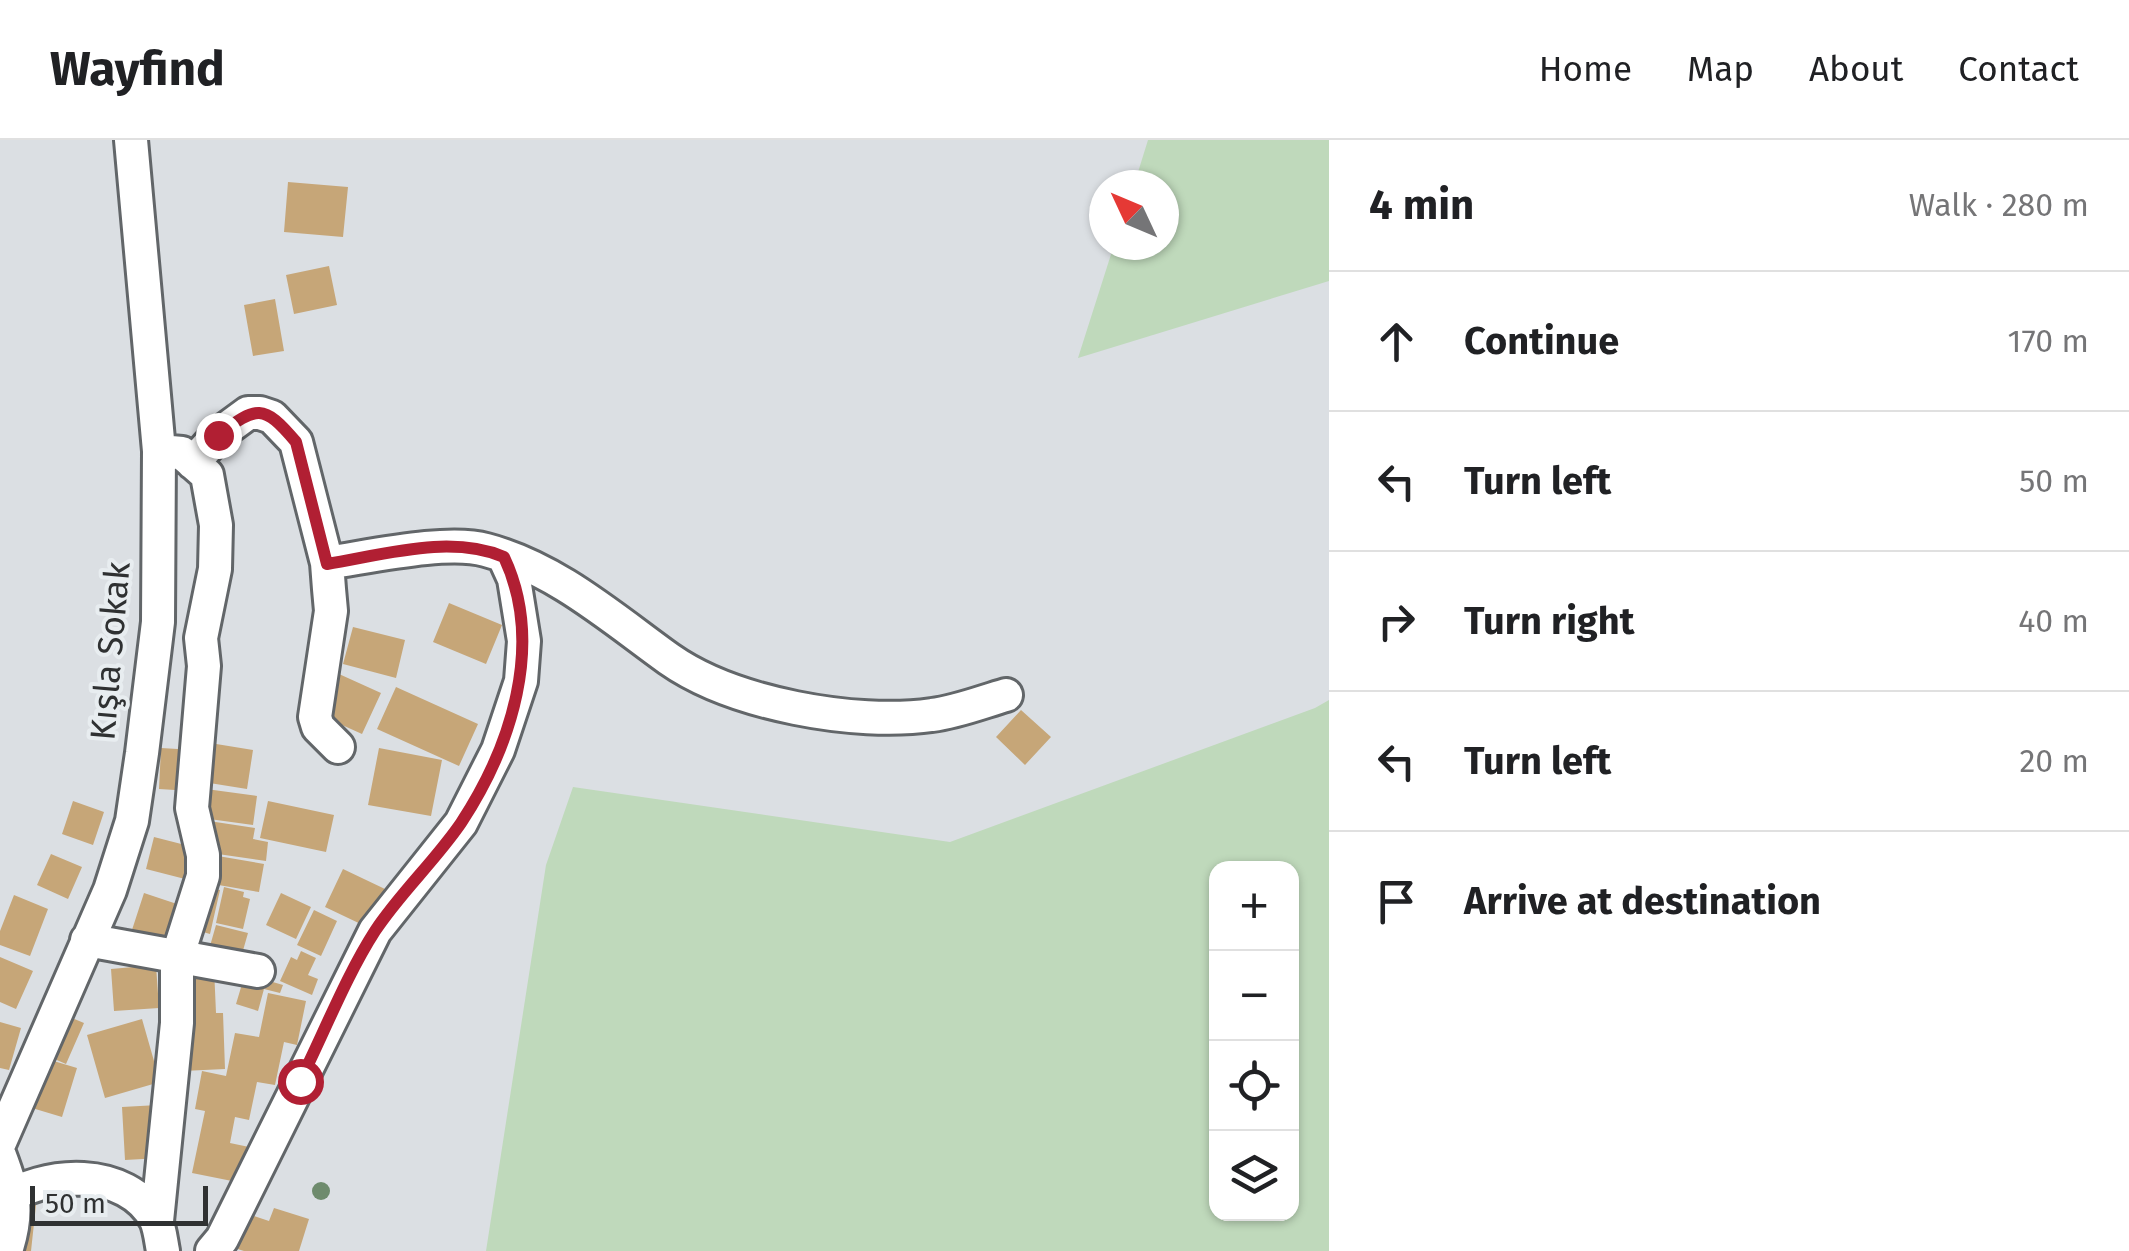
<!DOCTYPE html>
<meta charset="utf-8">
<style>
body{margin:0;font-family:"Fira Sans",sans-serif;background:#f6f6f6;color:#202124}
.controls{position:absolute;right:30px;bottom:30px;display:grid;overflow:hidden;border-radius:20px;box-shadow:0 2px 8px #0004}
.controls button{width:90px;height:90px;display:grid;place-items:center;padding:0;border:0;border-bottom:2px solid #e0e0e0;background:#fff;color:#202124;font:50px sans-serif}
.compass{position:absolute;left:1089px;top:30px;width:90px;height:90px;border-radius:50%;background:#fff;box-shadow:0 2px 8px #0004;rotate:314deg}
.scale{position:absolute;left:30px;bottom:25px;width:178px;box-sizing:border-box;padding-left:10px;border:5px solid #2f3132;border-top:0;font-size:28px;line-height:35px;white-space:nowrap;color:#2f3132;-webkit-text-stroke:8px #e8edf0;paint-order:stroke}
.stop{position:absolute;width:30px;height:30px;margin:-22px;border:8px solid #b11f33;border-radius:50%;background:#fff}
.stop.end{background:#b11f33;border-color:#fff;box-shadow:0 2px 10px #0008}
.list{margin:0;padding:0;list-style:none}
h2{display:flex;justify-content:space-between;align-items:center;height:130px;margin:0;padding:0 40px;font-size:42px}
h2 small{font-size:32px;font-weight:400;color:#757577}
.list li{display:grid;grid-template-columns:65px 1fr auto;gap:30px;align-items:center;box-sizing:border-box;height:140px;padding:0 40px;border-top:2px solid #e0e0e0}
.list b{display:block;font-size:38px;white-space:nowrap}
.list em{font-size:32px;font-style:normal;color:#757577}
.icon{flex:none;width:55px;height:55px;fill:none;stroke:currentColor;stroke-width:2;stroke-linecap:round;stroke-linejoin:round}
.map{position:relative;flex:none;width:1329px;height:1111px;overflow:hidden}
header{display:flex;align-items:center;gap:60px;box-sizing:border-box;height:140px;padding:0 50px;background:#fff;border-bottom:2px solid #e0e0e0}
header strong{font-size:48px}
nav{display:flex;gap:55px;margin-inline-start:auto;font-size:35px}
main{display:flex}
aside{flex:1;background:#fff}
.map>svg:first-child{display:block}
</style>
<header>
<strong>Wayfind</strong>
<nav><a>Home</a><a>Map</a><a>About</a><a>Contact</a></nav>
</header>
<main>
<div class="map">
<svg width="1329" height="1111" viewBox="0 0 1329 1111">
<rect width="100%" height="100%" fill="#dbdfe3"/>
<path fill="#bfd9bb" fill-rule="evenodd" d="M1148,0H1329V141L1078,218L1114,105H1164V45H1134Z
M1329,560V1111H486L546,725L573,647L950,702L1315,568ZM1216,728H1292V1074H1216Z"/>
<path fill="#c6a678" d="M288,42L348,47L343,97L284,92Z
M329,126L337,165L294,174L286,135Z
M275,159L284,211L253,216L244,165Z
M449,463L502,485L486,524L433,502Z
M353,487L405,500L396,538L343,524Z
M339,534L381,553L362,594L320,575Z
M396,547L478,584L459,626L377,589Z
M1021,570L1051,597L1025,625L996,597Z
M204,602L253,610L247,649L197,641Z
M161,608L194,610L191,651L159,649Z
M379,608L442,620L431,676L368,665Z
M206,649L257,656L253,685L202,678Z
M73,661L104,672L93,705L62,694Z
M268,661L334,675L326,712L260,698Z
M209,681L255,688L253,699L268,702L266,721L204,712Z
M154,697L193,707L185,739L146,729Z
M51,714L82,727L68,759L37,745Z
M212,715L264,724L259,752L207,743Z
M343,729L385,749L367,787L325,767Z
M205,747L220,750L210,794L196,790Z
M224,747L244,752L243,757L250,759L243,789L216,783Z
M144,753L183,766L171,805L131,793Z
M281,753L311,767L296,799L266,785Z
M14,755L48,769L30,816L0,805V791Z
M314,770L337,781L321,816L297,805Z
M216,785L248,793L242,814L210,806Z
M301,811L316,818L308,835L318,839L312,855L280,841L291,817L297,820Z
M0,817L33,831L16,869L0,862Z
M156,825L159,868L114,871L111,829Z
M214,828L216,873H223L225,929L183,931L180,830Z
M245,834L283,845L280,853L264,849L258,871L236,864Z
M268,853L306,861L297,905L284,902L275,945L257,942L249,980L235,977L230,1003L249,1007L242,1043L192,1033L205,971L195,969L202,931L226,936L235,893L259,897Z
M60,873L84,883L66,924L43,914Z
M142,879L160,942L105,958L87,895Z
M0,882L21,888L9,930L0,928Z
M47,919L77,928L62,977L32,968Z
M158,965L161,1018L125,1020L122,967Z
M23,1054L37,1056L31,1111H16Z
M274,1068L309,1079L299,1111H244L228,1106L239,1071L269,1081Z"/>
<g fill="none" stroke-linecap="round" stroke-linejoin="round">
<g stroke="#626669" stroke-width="38">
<path id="minor" d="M193,323L218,295L248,273H260L272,277L296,302L327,423L329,449L331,471L315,577L318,587L338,607
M327,423C369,417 447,399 486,410C555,428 612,478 669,519C733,564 855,586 932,575C957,572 982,562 1006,555
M87,800L258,831
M0,1002L110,750L132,681L142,613L158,482L159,311L131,0
M0,1016C14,1053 19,1072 6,1111
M0,1063C43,1030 127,1026 156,1080C160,1089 161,1101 163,1111
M157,1081L177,883V818L203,736V715L192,668L204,526L201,498L215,429L216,385L207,335L182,313L159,311
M212,1111L222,1099L375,791L461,683L498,610L521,541L524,501L514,439L504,417"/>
</g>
<use href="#minor" stroke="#fff" stroke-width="32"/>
</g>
<circle fill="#6e8b6d" cx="321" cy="1051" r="9"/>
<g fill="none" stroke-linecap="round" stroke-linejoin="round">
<path stroke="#b11f33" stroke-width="12" d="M218,295C257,266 263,263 296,302L327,424C383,415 450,394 504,417C545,504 511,607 461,683C435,721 400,753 375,791C346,836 324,893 300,941"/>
</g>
<g text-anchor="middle" stroke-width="8" stroke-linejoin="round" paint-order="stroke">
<g font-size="35" fill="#2f3132" stroke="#e8edf0">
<text transform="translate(110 511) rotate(-85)" y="12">Kışla Sokak</text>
</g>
</g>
</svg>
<div class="controls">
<button>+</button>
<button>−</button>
<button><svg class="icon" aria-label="locate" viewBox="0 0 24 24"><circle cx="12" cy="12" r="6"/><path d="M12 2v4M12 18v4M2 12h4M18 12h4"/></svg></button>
<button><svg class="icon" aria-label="layers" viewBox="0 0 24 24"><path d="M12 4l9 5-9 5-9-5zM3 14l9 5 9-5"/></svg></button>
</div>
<svg class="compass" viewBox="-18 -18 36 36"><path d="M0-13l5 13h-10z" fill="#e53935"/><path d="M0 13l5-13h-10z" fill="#757577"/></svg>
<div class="scale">50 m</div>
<div class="stop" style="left:300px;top:941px"></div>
<div class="stop end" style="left:218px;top:295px"></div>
</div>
<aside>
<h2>4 min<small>Walk · 280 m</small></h2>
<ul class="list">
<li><svg class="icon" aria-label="ahead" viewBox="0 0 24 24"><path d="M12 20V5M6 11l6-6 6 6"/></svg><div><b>Continue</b></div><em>170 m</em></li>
<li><svg class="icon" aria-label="left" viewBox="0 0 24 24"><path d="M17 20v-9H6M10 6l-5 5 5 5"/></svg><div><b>Turn left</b></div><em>50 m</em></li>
<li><svg class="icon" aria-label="right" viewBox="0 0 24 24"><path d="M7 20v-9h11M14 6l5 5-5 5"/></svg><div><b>Turn right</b></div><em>40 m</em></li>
<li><svg class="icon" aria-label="left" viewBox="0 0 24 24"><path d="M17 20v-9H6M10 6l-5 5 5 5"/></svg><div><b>Turn left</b></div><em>20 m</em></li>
<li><svg class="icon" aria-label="arrive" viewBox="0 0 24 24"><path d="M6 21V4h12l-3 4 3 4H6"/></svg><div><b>Arrive at destination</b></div></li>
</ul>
</aside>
</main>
